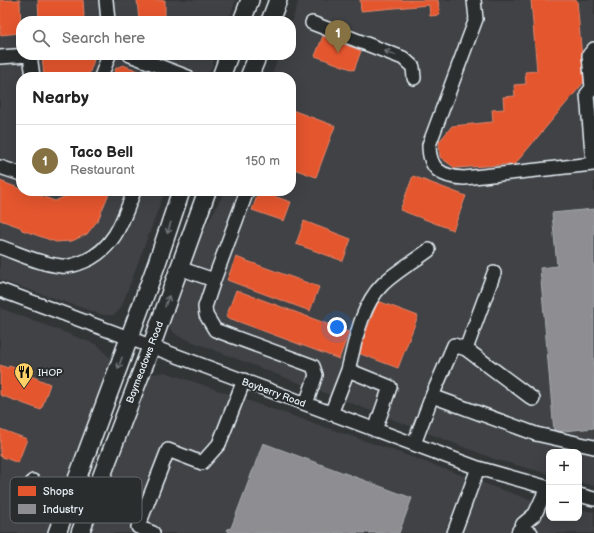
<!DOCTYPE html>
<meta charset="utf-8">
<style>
body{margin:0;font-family:"Balsamiq Sans",sans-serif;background:#f6f6f6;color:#222}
.controls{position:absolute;right:12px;bottom:12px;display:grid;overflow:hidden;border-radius:8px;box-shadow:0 4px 16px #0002}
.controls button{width:36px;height:36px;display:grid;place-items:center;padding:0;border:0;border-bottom:1px solid #e0e0e0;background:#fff;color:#222;font:20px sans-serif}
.you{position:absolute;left:337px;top:327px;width:14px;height:14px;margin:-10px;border:3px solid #fff;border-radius:50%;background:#1a73e8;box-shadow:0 0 0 6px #1a73e833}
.badge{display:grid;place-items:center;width:26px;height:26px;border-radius:50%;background:#857141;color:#fff;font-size:13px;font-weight:700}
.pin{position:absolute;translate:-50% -33px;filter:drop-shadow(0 1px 2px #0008)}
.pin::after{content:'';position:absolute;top:21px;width:14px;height:12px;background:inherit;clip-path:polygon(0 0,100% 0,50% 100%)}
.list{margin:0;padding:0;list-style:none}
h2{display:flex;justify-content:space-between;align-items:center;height:52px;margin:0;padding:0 16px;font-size:17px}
h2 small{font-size:13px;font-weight:400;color:#767676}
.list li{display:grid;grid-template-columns:26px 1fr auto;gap:12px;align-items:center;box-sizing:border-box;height:72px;padding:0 16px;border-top:1px solid #e0e0e0}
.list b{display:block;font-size:15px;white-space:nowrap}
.list p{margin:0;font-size:13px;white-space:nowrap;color:#767676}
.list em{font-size:13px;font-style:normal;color:#767676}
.icon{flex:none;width:22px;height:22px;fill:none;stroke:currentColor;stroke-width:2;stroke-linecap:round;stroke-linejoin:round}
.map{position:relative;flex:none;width:594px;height:533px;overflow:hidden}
.search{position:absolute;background:#fff;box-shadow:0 4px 16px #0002;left:16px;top:16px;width:280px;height:44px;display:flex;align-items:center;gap:10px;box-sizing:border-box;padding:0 14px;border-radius:16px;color:#767676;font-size:15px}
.panel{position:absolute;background:#fff;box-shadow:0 4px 16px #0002;left:16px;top:72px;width:280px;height:124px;border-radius:16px}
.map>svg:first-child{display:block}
</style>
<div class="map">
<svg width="594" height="533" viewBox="0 0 594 533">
<rect width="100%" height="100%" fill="#323536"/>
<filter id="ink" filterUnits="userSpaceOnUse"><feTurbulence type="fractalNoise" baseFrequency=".025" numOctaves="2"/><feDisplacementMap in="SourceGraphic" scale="8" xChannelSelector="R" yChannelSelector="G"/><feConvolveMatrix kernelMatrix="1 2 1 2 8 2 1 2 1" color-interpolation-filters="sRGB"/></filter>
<g filter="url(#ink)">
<path fill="#3f4244" d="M0,0H236L228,21H21V55H216L208,77H21V191H165L121,308L114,315H103L0,280Z
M299,0H594V486L579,482V452H549V474L497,460L178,336L170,329L169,317L193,250L225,191H291V77H271L279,55H291V23Z
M0,308L98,345L110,358L113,366L50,533H0Z
M165,372L389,449L525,498L549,503V518H579V509L594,512V533H89L147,377L153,374Z"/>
<path fill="#e4572e" stroke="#e5856b" d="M0,0H20L21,33L0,35Z
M38,0H83L84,16L82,21H39Z
M137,0H165V20L139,21Z
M360,0H438L440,15L430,16L429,5L361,11Z
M531,0H577L584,82L515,164L455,168L440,157L439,142L452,126L493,122L492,110L504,109L503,97L515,96L514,85L526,84L525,72L537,71Z
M323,36L361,51L354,70L315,56Z
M42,55H83L94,60L88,77H44Z
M123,65L152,76V77H113L116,68Z
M292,110L335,126L316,177L291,168Z
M413,176L466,196L453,230L400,210Z
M0,181L21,189V191H27L55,201L66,196L68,191H110L98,220L87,234L72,241L56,242L22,230L20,227L0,220Z
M259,191L291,202L284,221L252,210Z
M304,221L351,239L343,261L296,244Z
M236,257L319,287L310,311L227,280Z
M236,290L349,332L339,359L226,317Z
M378,301L418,316L398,368L358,353Z
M0,365L8,368L9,366L32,374L31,376L50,384L41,410L0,395Z
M0,429L27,439L18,463L0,456Z"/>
<path fill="#8d8d92" stroke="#a8abb1" d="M594,209V428L554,432L540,268L557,266L552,213Z
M263,443L412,498L399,533H229L227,529L231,528Z"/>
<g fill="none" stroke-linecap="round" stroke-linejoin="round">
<g stroke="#e8f1f8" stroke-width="16">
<path id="minor" d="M106,0L108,21
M474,0L476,19L429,145C429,169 441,177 464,178L593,164L587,94L592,88L589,55L594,49
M312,23L403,58L413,67L414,78
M30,55L33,77
M130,55L188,77
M0,57L29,55
M101,77L109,55
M0,167L21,174
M0,247C20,254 40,264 61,266C69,267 78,264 85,261C115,248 123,220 134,191
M179,268L214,280L247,191
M214,280L205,307L206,315L215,330L313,366L316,375L306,404
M0,290L478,468L549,488
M466,349L533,399
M348,370C355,343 361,306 382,285C395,272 413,262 429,250
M432,396L454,345L466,349L494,273
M331,414L348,370L390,387L375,430
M414,444L432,396L536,434L594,447
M579,495L594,499
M22,510L33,481
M519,530L531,533
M153,533L138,527L168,450L202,463L219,444L244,380
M454,533L478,468
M518,533L523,524L535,514L547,488"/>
</g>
<g stroke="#e8f1f8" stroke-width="20">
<path id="major" d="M242,21L250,0
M270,21L278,0
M221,77L229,55
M249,77L258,55
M57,533L157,263L181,191
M80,533L151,347L207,191"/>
</g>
<use href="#minor" stroke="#2a2d2e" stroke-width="13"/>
<use href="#major" stroke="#2a2d2e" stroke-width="17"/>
</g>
<defs><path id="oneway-shaft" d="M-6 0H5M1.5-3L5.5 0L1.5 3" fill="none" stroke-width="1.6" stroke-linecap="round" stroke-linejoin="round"/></defs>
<g stroke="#6c7275">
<use href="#oneway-shaft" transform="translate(390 53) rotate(-159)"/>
<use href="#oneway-shaft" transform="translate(169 228) rotate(108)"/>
<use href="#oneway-shaft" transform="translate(167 301) rotate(-70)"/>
<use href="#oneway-shaft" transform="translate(120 363) rotate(110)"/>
</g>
</g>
<defs>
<g id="restaurant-pin" transform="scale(1)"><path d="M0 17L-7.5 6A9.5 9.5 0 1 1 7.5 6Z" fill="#ffd166" stroke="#2a2d2e"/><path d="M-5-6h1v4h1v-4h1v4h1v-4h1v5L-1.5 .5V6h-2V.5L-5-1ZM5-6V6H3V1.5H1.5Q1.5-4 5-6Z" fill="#111"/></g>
</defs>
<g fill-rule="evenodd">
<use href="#restaurant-pin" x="24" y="372"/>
</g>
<g text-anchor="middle" stroke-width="4" stroke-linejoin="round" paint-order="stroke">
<g font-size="10" fill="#e8f1f8" stroke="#2a2d2e">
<text transform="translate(144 362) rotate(-69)" y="4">Baymeadows Road</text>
<text transform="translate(274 392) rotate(20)" y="4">Bayberry Road</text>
</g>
<g font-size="10" fill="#e8f1f8" stroke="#2a2d2e" text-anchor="start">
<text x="38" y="376">IHOP</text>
</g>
</g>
<rect x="10" y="477" width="132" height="46" rx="6" fill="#2a2d2e" stroke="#63686b" stroke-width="1"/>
<rect x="18" y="486" width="18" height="10" fill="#e4572e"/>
<rect x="18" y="504" width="18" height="10" fill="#8d8d92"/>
<g font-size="11" fill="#e8f1f8">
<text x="43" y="495">Shops</text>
<text x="43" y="513">Industry</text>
</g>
</svg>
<div class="controls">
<button>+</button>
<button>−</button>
</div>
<div class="you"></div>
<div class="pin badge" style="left:338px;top:53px">1</div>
<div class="search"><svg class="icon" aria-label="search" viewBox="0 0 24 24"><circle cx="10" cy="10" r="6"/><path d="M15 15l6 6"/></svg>Search here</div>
<section class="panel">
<h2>Nearby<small></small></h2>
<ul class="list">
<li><span class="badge">1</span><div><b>Taco Bell</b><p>Restaurant</p></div><em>150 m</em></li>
</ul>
</section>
</div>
